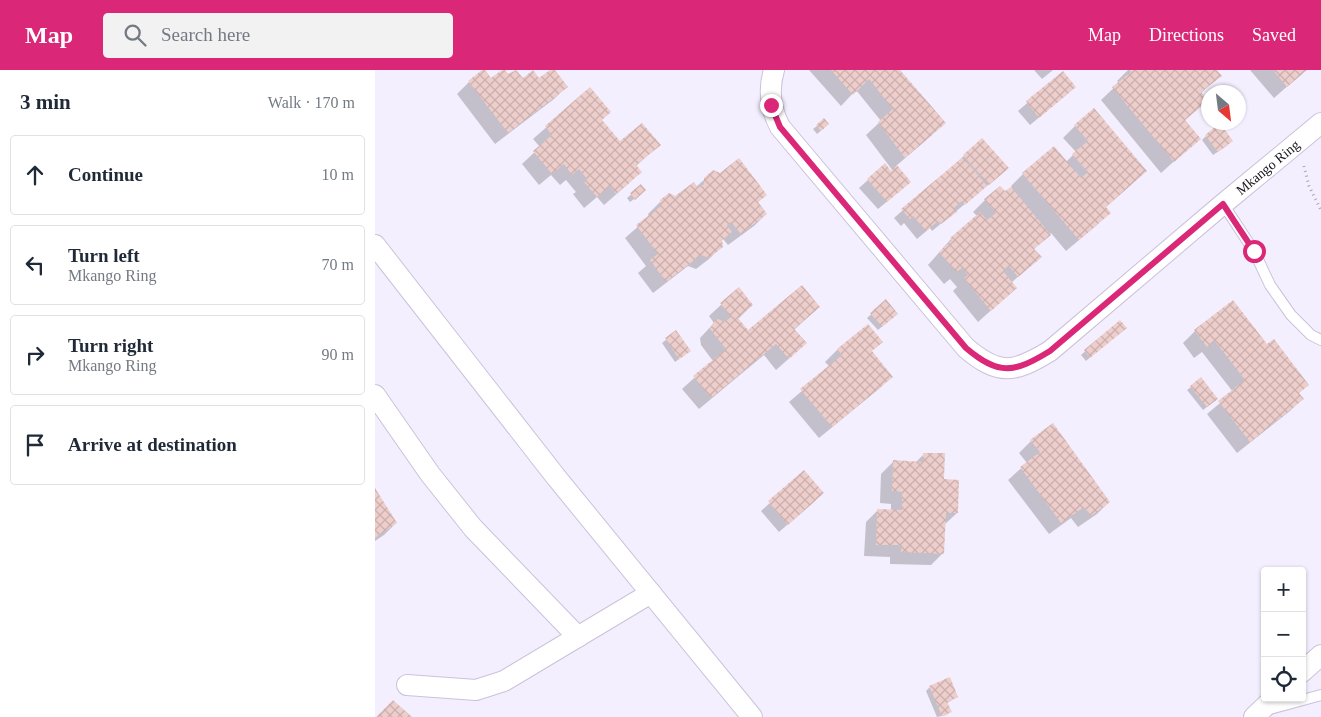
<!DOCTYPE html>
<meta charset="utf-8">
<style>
body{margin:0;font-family:"Times New Roman",serif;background:#f2f2f3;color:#1f2937}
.controls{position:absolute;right:15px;bottom:15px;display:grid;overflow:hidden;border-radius:5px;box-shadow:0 1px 4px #0004}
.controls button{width:45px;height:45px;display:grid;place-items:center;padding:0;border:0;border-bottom:1px solid #e0e1e3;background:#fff;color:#1f2937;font:25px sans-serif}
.compass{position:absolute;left:826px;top:15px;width:45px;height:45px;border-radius:50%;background:#fff;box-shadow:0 1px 4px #0004;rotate:152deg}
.stop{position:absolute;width:15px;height:15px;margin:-11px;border:4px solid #db2777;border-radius:50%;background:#fff}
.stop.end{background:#db2777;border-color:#fff;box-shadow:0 1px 5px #0008}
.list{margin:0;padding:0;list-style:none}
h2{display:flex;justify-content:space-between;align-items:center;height:65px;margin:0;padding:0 20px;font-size:21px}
h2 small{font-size:16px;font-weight:400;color:#747a83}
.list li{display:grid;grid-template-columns:32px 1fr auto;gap:15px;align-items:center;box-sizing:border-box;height:80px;margin:0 10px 10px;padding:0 10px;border:1px solid #e0e1e3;border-radius:5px}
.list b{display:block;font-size:19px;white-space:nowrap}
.list p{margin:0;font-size:16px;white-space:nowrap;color:#747a83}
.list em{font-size:16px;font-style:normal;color:#747a83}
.icon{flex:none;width:28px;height:28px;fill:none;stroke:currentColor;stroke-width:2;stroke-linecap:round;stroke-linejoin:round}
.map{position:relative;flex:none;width:946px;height:647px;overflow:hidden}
header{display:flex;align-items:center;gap:30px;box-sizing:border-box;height:70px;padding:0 25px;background:#db2777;color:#fff}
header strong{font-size:24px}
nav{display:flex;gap:28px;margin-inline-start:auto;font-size:18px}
.search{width:350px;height:45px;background:#f2f2f3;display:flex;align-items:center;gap:12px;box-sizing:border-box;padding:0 18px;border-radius:5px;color:#747a83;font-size:19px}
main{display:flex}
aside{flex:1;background:#fff}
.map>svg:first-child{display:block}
</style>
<header>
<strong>Map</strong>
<div class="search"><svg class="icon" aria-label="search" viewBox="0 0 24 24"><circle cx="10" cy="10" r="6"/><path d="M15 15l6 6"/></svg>Search here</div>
<nav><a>Map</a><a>Directions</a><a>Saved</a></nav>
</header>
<main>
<aside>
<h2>3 min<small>Walk · 170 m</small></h2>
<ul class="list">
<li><svg class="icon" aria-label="ahead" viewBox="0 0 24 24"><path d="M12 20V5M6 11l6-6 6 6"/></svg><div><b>Continue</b></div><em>10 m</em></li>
<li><svg class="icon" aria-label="left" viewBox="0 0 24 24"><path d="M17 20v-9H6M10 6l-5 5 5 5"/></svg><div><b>Turn left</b><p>Mkango Ring</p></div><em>70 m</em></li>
<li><svg class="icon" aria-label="right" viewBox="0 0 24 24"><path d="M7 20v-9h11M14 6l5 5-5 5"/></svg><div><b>Turn right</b><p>Mkango Ring</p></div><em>90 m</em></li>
<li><svg class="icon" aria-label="arrive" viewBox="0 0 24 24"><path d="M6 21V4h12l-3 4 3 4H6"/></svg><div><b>Arrive at destination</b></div></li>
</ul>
</aside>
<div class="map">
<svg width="946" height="647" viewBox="0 0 946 647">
<defs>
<pattern id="building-cross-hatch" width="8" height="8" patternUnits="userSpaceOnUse" patternTransform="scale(1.25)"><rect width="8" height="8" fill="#edcecb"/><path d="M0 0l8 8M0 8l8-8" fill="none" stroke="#cab0ae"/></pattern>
</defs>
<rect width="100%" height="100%" fill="#f4effe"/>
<path fill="#0003" d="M178,0L191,17L179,29L120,74L82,24L94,12L116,10L133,6L147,10H164Z
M434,0H524L557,65L521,96L526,120L503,139L484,118L493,110L518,101L491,65L506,51L481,20L466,36Z
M659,0H678L667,9Z
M753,0H840L845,5L825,24L819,42L809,51L824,69L786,103L726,30L744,13L742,11Z
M875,0H931L899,28Z
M687,3L691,25L655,55L643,41Z
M215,19L226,50L245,73L284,75L261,96L265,102L253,114L229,135L222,127L209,138L198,124L201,122L191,110L185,115L176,105L164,115L147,94L165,77L158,69Z
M442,56L449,58L442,64L438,59Z
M700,56L771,101L730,138L722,155L691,181L676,163L658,180L665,187L636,213L641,218L603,252L578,221L582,217L575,209L569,214L553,195L576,169L602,146L598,142L610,130L630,123L637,117L636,116L648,104L691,92L701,82L688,68Z
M831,66L853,75L838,85L827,70Z
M607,70L624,106L557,161L555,158L542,169L529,153L526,156L519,148Z
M330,109L391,125L382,133L391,144L379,156L353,175L348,169L346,172V177L334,189L321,199L313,196L278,223L263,203L271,196L250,168L274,147L273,144L286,131L301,127L321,117Z
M266,116V124L255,132L252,128Z
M363,219L377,235L363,249L373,262L444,237L419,260L418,285L401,300L389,285L324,339L307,319L338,291L326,275L325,268L339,253L334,246Z
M511,231L518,247L503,260L492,248Z
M857,232L891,276L933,315L923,324L927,329L915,341L862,383L832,344L858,322L827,282L819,288L808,273L820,261Z
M745,251L746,261L711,291L706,285Z
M493,256L496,282L516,306L505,318L444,368L414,332L455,297L450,292L462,280Z
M301,262L310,285L300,292L287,273Z
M816,317L837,333L828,340L812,320Z
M656,371L734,432L722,444L703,457L696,448L674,464L633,410L652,393L644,383Z
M549,384L568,411L582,443L569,455L568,483L556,495L515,494V487L489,486L491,452L503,440L516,441V434L505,433L506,404L518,392L540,393Z
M429,402L440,431L404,462L386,441Z
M0,421L21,453L9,465L0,471Z
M555,617L582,627L572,633L575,641L571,645L562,647L551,621Z"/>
<path fill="url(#building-cross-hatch)" d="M107,0H110L116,8L127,0H130L133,4L141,0L148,8L158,0L164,8L175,0H180L193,17L133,63L93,11Z
M456,0H525L571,53L530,88L503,52L518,39L494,9L478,25Z
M754,0H842L847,6L826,22L833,31L810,50L826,69L799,92L737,17L756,2Z
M898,0H932L912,17Z
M688,1L701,17L664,48L651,31Z
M215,17L236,42L227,50L245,71L267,53L286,75L261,95L267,102L241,124L235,116L222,127L209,112L212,109L204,99L197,105L189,94L177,104L158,81L177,65L170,56Z
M719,38L772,101L731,137L736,143L704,170L647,103L679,76L706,108L713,102L697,84L713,71L699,55Z
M449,48L454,54L446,61L441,55Z
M845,53L858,71L843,82L830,65Z
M607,68L634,98L614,115L588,85Z
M588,87L612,116L590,135L587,131L579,138L582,142L566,154L563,151L551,161L538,146L535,149L526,139Z
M364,88L392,125L383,132L392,144L366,164L356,152L352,155L357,162L347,170L348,177L334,188L326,185L291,212L275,190L283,184L261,155L285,137V130L294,123L300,126L319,112L323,118L329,114V108L338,100L345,103Z
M510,93L516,101L522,95L536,112L512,132L492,109Z
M266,114L271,120L260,130L255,123Z
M625,116L630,121L636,117L676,165L659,179L667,187L643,207L634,196L628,201L642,218L616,241L589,208L593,205L587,198L581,202L564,182L577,170L575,168L605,142L612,150L621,143L609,129Z
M427,215L445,237L419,259L432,273L414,289L401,274L336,328L318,306L351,279L335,259L339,251L343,249L350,252L356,247L345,233L364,217L378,235L363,248L373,260Z
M511,229L523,244L507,257L495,243Z
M858,230L892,274L899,269L934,315L924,323L929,329L875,372L843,331L870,310L840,271L832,277L819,260Z
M745,250L752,258L715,288L709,280Z
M493,254L508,272L497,281L518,307L457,357L425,319L467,285L462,279Z
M301,260L316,281L304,289L290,268Z
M826,307L843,329L832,337L815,316Z
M678,353L735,432L716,446L709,437L686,453L645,397L665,382L655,370Z
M548,383H570L569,409L584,410L583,443H571L569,484L526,482L527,475H501L502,439L527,440V422L517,421L518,390L548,392Z
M429,400L449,423L413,455L393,431Z
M0,418L22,453L0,468Z
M575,607L583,627L572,632L577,642L567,646L554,616Z
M18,630L37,647H1Z"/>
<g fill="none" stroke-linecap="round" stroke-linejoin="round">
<g stroke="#cbc2da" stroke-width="12">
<path id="service" d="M848,134L879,181L895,215L916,245L936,265L946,270
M891,640L946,625"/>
</g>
<g stroke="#cbc2da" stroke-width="22">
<g id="minor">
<path id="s1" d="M399,0C393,20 395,38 405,57L591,278C624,306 639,303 675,281L848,134L946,53"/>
<path d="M0,175L181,407L377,647"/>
<path d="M0,325L55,404L98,458L203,567"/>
<path d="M927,602L946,585"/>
<path d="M32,615L101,620L129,611L276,523"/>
<path d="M879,647L899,628"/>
</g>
</g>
<path stroke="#a9a5b2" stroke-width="3" stroke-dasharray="1 4" stroke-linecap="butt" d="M929,96L934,116L946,140"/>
<use href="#service" stroke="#fff" stroke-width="10"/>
<use href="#minor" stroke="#fff" stroke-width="20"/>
</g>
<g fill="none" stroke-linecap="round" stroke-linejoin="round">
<path stroke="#db2777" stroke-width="6" d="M396,35L405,57L591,278C624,306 639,303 675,281L848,134L879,181"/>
</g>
<g text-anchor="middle" stroke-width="4" stroke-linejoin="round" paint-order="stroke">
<g font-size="14" fill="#15121b" stroke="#fff">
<text dy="5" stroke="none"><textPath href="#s1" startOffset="726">Mkango Ring</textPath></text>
</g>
</g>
</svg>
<div class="controls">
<button>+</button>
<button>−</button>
<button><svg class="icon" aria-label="locate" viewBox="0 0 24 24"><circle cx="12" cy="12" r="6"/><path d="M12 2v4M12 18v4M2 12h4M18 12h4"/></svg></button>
</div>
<svg class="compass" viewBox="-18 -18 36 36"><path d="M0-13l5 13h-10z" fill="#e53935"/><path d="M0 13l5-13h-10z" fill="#747a83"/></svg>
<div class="stop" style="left:879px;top:181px"></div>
<div class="stop end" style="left:396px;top:35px"></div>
</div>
</main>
